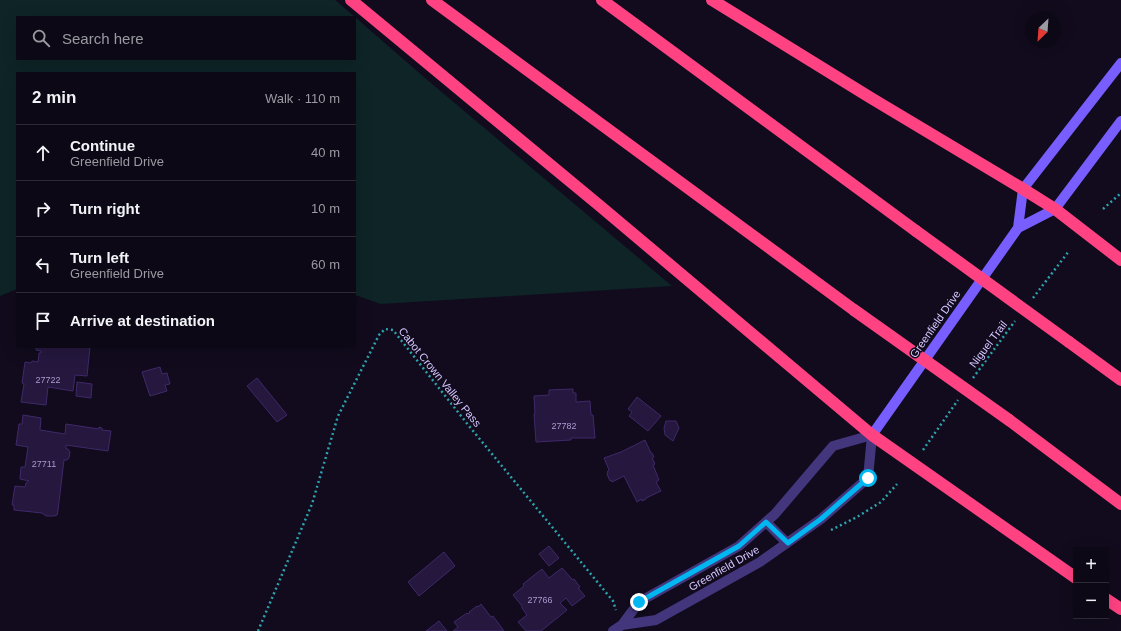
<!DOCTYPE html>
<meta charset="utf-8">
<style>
body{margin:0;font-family:Helvetica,sans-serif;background:#16111f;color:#f1f3f6}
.controls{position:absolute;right:12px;bottom:12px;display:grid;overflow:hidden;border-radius:0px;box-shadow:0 4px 16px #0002}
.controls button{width:36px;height:36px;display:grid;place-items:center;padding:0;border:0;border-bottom:1px solid #2d2935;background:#0d0816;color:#f1f3f6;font:20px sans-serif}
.compass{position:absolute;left:1025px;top:12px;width:36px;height:36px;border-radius:50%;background:#0d0816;box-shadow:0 4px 16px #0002;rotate:205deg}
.stop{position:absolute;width:12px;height:12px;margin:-9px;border:3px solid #00b7f2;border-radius:50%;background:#fff}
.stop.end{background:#00b7f2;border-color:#fff;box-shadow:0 1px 4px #0008}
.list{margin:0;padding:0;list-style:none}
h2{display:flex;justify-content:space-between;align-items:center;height:52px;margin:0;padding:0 16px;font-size:17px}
h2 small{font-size:13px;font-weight:400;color:#9a9aa1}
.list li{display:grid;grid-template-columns:26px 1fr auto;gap:12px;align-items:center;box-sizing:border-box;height:56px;padding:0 16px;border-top:1px solid #2d2935}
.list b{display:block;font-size:15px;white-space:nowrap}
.list p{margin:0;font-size:13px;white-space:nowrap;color:#9a9aa1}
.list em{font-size:13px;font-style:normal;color:#9a9aa1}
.icon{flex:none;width:22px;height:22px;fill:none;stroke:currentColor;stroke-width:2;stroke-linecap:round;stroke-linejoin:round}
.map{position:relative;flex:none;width:1121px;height:631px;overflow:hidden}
.search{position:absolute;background:#0d0816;box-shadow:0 4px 16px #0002;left:16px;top:16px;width:340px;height:44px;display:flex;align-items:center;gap:10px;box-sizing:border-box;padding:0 14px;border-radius:0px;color:#9a9aa1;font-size:15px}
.panel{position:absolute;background:#0d0816;box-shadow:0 4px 16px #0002;left:16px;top:72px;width:340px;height:276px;border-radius:0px}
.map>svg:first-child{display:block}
</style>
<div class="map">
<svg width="1121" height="631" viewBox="0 0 1121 631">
<rect width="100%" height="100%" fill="#110b1d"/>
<path fill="#0e2426" d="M0,0H335L355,17H17V59H355V17L425,78L672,286L381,304L355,295V73H17V289L0,296Z"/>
<path fill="#25173e" stroke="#3f296a" d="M36,347H90L87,376L75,375L73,391L48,387L46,405L21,402L24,384L22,383L25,362L31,363L32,361L38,362L39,353H41V351L36,350Z
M160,367L162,374L167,373L170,384L165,385L167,391L150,396L142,372Z
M257,378L287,415L277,422L247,386Z
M77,382L92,384L91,398L76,396Z
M573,389V393H576V402L590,401L591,415H593L595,438H571V440L536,442L534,414H535L534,396L549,395V390Z
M637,397L661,416L648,431L629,416L632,412L628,409Z
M23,415L41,418L40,430L65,434L66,424L99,429V427L102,428V430L111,431L108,451L66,445V449H68L70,452L69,458L67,460H64L58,510L57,515L54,516H46L42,513L14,510V505H12L15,486L25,487L26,483L29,481L20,479L21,467H25L28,447L16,445L19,424H22Z
M666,421H676L679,428L673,441L665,435L664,428Z
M645,440L651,453H652L654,457L652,458L655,464L653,465L659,480L656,482L661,491L646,498V499L642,501V499L637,502L624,476L612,482L611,480L610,481L607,474H608L607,472L609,470L604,458L621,452Z
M549,546L559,558L549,566L539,554Z
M444,552L455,566L419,596L408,582Z
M562,568L571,578L573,580L574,579L580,587L578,588L585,596L572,606L566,598L560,603L567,610L541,631H526L518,622L527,615L522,608V606L513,595L524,586L523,584L542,569L549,578Z
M481,604L491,617L493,616L504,631H453L458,627L454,622L467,613L468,614L470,613L469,612L477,606L478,607Z
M439,621L447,631H426Z"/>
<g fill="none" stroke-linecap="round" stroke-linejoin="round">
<path stroke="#2ca3ae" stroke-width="2.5" stroke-dasharray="2 3" stroke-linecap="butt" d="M1103,209L1121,193
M1033,298L1069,251
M973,378L1015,321
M923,450L958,400
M831,530L857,517L881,502L897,484
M258,631L312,504L338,416L379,335L385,329L393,330L469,426L613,601L616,610"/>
<path stroke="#43367c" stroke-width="10" d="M766,522L787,543
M613,631L622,625L639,602L739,546L775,514L833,446L872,435L868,478L821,519L760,562L656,620L622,625"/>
<path stroke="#795eff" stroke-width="10" d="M1018,228L1023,189L1121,63
M872,435L1018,228L1055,209L1121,121"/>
<path stroke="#ff4282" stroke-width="12" d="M351,0L600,206L872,435L1076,578
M432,0L854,310
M602,0L916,231
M712,0L871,98L1023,189L1055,209L1121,260
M1069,342L1121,380
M1009,420L1121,504
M1106,599L1121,609"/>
<path stroke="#ff4282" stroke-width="12" d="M916,231L1069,342
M854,310L1009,420"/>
</g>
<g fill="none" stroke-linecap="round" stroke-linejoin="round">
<path stroke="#00b7f2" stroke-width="5" d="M639,602L739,546L766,522L788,543L821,519L868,478"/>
</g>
<g text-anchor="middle" stroke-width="3" stroke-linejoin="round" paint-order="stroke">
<g font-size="9" fill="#a99bcf">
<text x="48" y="383">27722</text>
<text x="564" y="429">27782</text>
<text x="44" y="467">27711</text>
<text x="540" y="603">27766</text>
</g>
<g font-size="11" fill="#d5c7ff" stroke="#110b1d">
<text transform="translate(935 324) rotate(-55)" y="4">Greenfield Drive</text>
<text transform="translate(988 344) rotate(-53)" y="4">Niguel Trail</text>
<text transform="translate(440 377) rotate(51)" y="4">Cabot Crown Valley Pass</text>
<text transform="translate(724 568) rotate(-30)" y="4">Greenfield Drive</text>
</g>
</g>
</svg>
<div class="controls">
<button>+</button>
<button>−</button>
</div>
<svg class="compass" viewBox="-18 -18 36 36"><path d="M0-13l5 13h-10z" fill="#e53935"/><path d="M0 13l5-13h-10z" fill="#9a9aa1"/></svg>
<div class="stop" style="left:868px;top:478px"></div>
<div class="stop end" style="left:639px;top:602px"></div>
<div class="search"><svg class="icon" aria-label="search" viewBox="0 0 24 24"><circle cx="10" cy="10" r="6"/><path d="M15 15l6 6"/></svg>Search here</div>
<section class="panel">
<h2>2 min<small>Walk · 110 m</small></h2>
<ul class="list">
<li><svg class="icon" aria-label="ahead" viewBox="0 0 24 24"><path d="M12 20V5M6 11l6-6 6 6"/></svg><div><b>Continue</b><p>Greenfield Drive</p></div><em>40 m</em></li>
<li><svg class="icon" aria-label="right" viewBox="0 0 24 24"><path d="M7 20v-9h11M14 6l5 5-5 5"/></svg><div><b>Turn right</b></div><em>10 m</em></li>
<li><svg class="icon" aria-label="left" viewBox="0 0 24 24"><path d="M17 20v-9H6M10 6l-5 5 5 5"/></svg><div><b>Turn left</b><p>Greenfield Drive</p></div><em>60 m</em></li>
<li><svg class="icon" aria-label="arrive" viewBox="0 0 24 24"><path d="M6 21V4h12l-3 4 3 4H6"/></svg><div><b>Arrive at destination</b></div></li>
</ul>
</section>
</div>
